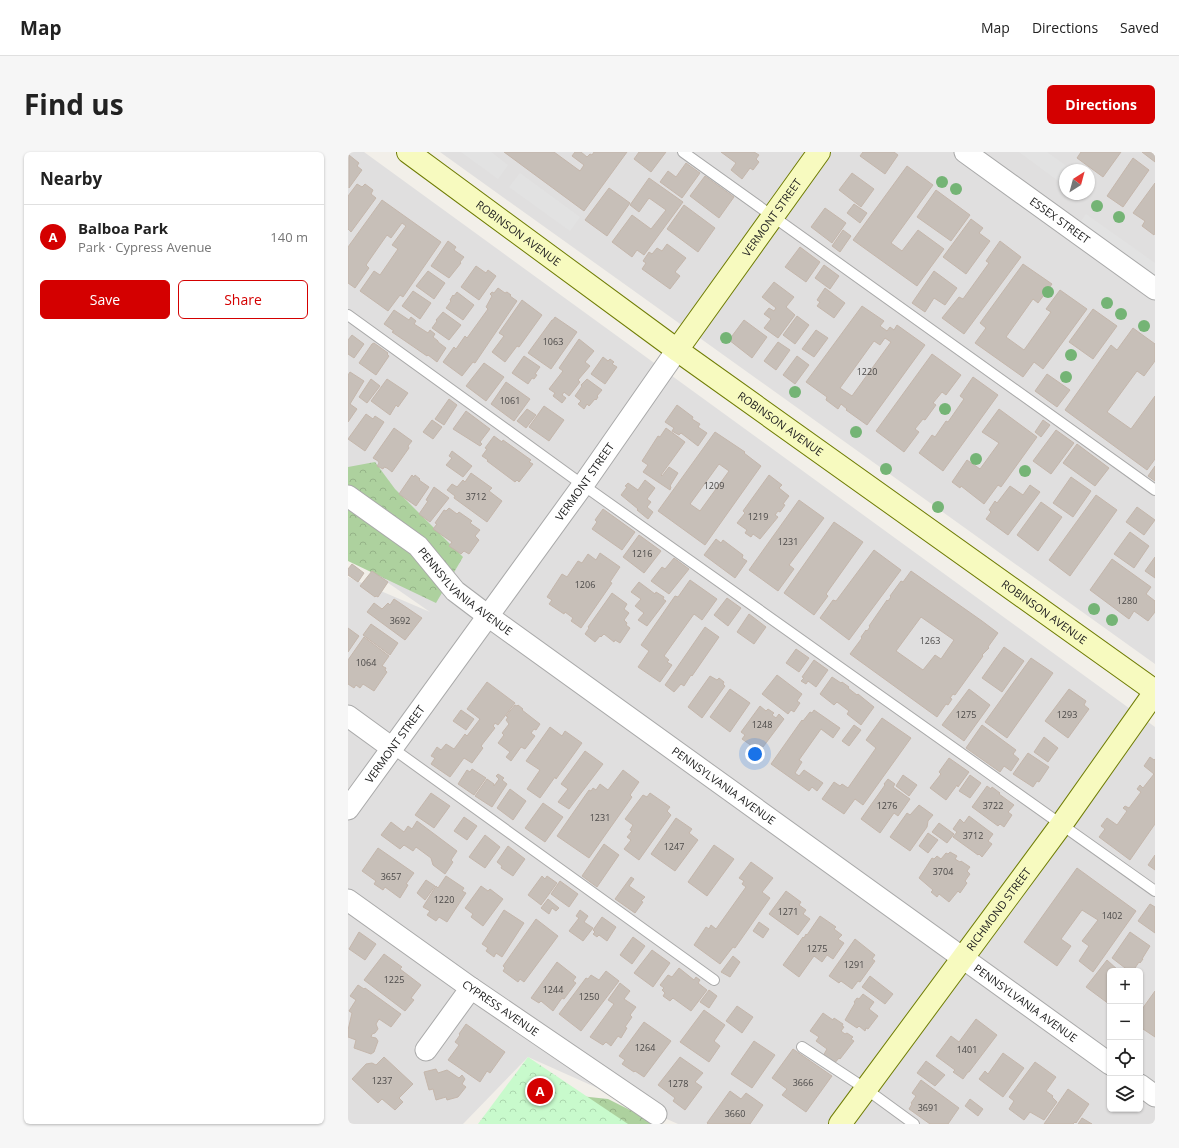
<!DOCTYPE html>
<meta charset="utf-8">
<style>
body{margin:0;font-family:"Open Sans",sans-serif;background:#f6f6f6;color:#222}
.controls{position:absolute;right:12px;bottom:12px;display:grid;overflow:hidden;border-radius:6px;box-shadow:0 1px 3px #0004}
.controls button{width:36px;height:36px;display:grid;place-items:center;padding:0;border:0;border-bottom:1px solid #e0e0e0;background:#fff;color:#222;font:20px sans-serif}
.compass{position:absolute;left:711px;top:12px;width:36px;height:36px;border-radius:50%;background:#fff;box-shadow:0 1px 3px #0004;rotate:36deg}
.you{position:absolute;left:407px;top:602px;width:14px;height:14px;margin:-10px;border:3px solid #fff;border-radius:50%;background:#1a73e8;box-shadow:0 0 0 6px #1a73e833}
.badge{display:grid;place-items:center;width:26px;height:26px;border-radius:50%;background:#d40000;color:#fff;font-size:13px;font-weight:700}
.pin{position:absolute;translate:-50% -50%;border:2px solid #fff;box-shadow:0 1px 4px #0006}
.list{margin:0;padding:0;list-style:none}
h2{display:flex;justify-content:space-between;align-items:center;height:52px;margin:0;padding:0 16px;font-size:17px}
h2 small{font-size:13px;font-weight:400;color:#767676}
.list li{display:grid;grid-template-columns:26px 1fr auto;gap:12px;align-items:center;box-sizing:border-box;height:64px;padding:0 16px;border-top:1px solid #e0e0e0}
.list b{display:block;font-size:15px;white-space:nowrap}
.list p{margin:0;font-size:13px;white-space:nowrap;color:#767676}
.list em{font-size:13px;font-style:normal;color:#767676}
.actions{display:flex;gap:8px;padding:12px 16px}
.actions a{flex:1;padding:9px 0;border:1px solid #d40000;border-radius:6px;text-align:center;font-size:14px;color:#d40000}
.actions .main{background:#d40000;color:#fff}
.icon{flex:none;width:22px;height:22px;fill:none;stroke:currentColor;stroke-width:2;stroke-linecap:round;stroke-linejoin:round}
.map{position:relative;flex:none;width:807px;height:972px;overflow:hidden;border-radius:6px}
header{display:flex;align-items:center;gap:24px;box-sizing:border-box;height:56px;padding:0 20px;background:#fff;border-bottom:1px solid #e0e0e0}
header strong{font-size:19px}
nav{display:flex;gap:22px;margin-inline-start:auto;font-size:14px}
.intro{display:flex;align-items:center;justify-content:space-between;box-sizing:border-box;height:96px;padding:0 24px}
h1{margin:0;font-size:28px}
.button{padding:10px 18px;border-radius:6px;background:#d40000;color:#fff;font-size:14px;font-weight:700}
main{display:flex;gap:24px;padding:0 24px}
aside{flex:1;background:#fff;border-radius:6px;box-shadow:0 1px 3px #0004}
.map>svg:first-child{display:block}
</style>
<header>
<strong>Map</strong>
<nav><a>Map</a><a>Directions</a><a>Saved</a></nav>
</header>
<div class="intro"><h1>Find us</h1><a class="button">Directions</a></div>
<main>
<aside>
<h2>Nearby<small></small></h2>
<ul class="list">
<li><span class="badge">A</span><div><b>Balboa Park</b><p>Park · Cypress Avenue</p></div><em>140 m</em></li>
</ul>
<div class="actions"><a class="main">Save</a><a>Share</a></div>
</aside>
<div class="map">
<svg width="807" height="972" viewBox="0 0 807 972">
<defs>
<pattern id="forest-crowns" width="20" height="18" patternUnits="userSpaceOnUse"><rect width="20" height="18" fill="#add19e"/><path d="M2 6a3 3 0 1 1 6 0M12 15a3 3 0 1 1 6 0" fill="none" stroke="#95b388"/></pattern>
<pattern id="park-crowns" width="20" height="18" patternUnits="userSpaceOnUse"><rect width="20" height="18" fill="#c8facc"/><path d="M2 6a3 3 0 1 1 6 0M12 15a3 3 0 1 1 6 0" fill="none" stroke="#acd6af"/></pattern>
</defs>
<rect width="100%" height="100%" fill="#f2efe9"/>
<path fill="#e0dfdf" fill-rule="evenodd" d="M0,0H16L807,575V972H330L180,905L115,972H0V425L82,460L0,403ZM762,819H792V957H762Z
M92,0H807V512ZM717,18H741V42H717Z"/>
<path fill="url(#forest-crowns)" d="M27,310L47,337L115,405L88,451L0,409V315Z
M176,938L260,947L310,972H140Z"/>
<path fill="url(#park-crowns)" d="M180,905L280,972H130Z"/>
<path fill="#e2e2e2" d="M113,0H143L160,13L150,27Z
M671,0H699L724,18H717V34Z
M172,21L232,65L222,79L161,35Z
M738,62L807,111V128L730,73Z"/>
<path fill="#c7bfb8" stroke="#c4b6ab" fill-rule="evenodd" d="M156,0H206L232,19L236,13L224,4L227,0H233L239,5L242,2L244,3L246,0H279L236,59Z
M291,0H318L303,20L286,7Z
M373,0H406L411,3L408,7L411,10L405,18L402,16L394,27L383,18L388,11Z
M515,0H546L550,3L537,22L512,4Z
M733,0H773L755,25L729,6Z
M794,0H807V10Z
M1,3L11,11L9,14L14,18L1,36Z
M785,6L801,18L775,55L759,44Z
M338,11L352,21L334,46L312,30L320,19L328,25Z
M559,14L585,33L543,91L554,99L570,78L596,97L569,134L505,88Z
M504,21L526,37L513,55L491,38Z
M357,24L386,45L371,66L342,44Z
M301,26L335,50L296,103L289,98L284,105L264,90L284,63L303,77L318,58L301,46L291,60L282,53Z
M807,31V81L806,83L794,74L797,69L785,61Z
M9,32L14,35L17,32L25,38L23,42L28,46L3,80L0,77V44Z
M261,36L282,51L259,84L237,68Z
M588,38L622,63L603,89L569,65Z
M34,48L93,90L55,145L52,143L40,159L12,139L26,119L32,123L50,97L44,93L58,74L54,71L43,86L39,83L18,113L21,116L7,136L0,131V95Z
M506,52L519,61L512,71L499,61Z
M336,53L367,76L350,100L319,77Z
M477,56L498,71L484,91L463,75Z
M623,67L635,76L631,81L642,89L618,122L595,105Z
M495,78L503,84L492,100L484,94Z
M100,89L108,95L106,98L116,105L112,110L113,111L101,126L83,114Z
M652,89L673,105L616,182L594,166L611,145L615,147L641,111L638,109Z
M319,92L338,106L327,120L332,124L322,137L294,117L298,111L295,109L301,100L304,102L309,96L314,99Z
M452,95L472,110L458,130L437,115Z
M675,112L704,132L690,151L685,147L658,185L676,198L703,160L698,157L712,138L739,157L695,217L686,210L675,225L627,191L638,176L632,171Z
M476,113L491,124L482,137L467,126Z
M128,114L138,121L140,118L148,124L131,148L113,135Z
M80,119L97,131L86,147L68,134Z
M586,119L609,136L597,153L586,146L577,160L564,151Z
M426,130L446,145L438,155L447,163L430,186L416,176L423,167L416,162L421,156L426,159L428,156L414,145Z
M150,136L157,141L159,140L163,143L162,144L169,149L127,211L125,210L114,224L95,210L106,195L108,197L117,184L119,186L140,157L138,155L144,144L142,142L144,140L146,141Z
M477,136L497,151L486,166L469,154L472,150L469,148Z
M65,139L83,151L72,167L54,154Z
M109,140L126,153L115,168L98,156L103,149L102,148L105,143L106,144Z
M174,148L194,163L171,195L169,194L157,210L144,200L156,184L151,181Z
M514,154L536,169L532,174L539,179L542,175L546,178L549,173L577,193L519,273L498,258L499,257L493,252L490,257L478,248L479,245L458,230ZM537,186L543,190L504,244L492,236L526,189L532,193Z
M745,157L769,174L745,207L721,190Z
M46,158L61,168L63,165L68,169L66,172L80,181L82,178L87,182L85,185L90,189V190L98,196L89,210L80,203L79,204L44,180L46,179L36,172Z
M95,160L113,173L101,188L84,176L89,169L88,168Z
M449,164L461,173L447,192L435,183Z
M207,165L229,180L203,217L180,201L204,168H205Z
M396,168L419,185L404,206L381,188Z
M785,176L807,192V209L796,224L789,219L759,260L783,277L807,244V307L799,318L717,258L763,193L769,198Z
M468,178L480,186L466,205L454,197Z
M4,183L16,192L6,206L0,202V188Z
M231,187L246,199L237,210L242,214L230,228L232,230L221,244L216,240L214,243L218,246L214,251L205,244L207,241L201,237L215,219L211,216Z
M430,190L442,198L428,218L416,209Z
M26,191L40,201L39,202L41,204L28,223L11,211L24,192Z
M584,202L613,223L598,243L594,240L585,251L588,253L577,268L575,267L567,277L571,280L556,300L528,279Z
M176,204L192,215L187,222L189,223L186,227L184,226L180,232L164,221Z
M449,204L461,213L447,232L435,223Z
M255,205L260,209L262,207L266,210L264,212L269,215L257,232L243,222Z
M136,211L156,225L138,249L118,234Z
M2,220L16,229L2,252L9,257L0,270V223Z
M699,222L722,238L709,255L687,239Z
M625,225L650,243L595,319L571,301L584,283L587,285L598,269L600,270L616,247L612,244Z
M23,227L32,234L19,251L11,245Z
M39,227L60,241L50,255L48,253L42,263L23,249Z
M239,227L254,238L249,244L250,245L248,248L247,247L241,254L239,252L236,257L230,252L233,249L227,244L234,234L233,233Z
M158,230L182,247L166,269L143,252Z
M101,247L109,253L96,273L87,267Z
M329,253L345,265L344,267L352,272L350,275L359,281L350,294L333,281L331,283L324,279L326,276L317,270Z
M196,254L216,268L201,289L181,275Z
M179,257L188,263L178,276L169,269Z
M651,257L689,285L653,335L650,333L636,352L613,334L612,336L604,330L619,308L632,317L651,291L634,280Z
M118,259L142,277L132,290L134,292L132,294L105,277Z
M18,262L25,267L27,264L36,270L17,299L0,287Z
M84,268L94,275L85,287L75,280Z
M695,268L702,273L693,285L687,280Z
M46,276L64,289L60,294L61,296L44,320L39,316L36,315L35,317L29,314L31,311L30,309L25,306Z
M318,276L337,290L313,323L314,324L321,315L330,321L322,334L323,335L322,338L295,320L300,313L294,309L310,284L312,285Z
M708,278L726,291L703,322L685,309Z
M367,280L397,300L396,301L413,314L357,393L310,359ZM371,312L381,319L352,359L342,352Z
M146,284L154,290L155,288L183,308L181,310L185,312L171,330L169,328L167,330L139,309L140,308L134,304L139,297L137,296Z
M729,292L761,316L747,334L715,311Z
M104,299L124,314L115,325L98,313L104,306L101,304Z
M807,314V329L800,324Z
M123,321L144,336L141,339L154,349L139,370L106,346L107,344L99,338L104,332L109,335L115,328L117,330Z
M64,323L66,325L67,323L72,327L71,328L81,335L68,354L51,342Z
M421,323L434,333L431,336L441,344L435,352L437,353L432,360L430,359L427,363L430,365L412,387L405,382L403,385L397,381L399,378L389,371L397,361L395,359Z
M723,325L743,339L725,365L705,351Z
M297,328L307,336L299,347L303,350L299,355L305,360L300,367L289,358L290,357L273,343L279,335L277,334L280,331L290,338Z
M682,333L692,340L660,383L638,367L643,360L641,358L647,349L649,351L662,334L675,343Z
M86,335L101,346L82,370L71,362L80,349L78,348Z
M748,343L769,358L722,424L701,408Z
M451,348L476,366L441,413L446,417L430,439L401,418Z
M693,350L714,365L690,399L669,383Z
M789,355L807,368L796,383L778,370Z
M101,356L109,362L111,360L124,369L122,371L132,378L127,384L131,388L121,402L116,399L113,402L101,394L104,390L85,377L89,372L87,371L96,358L98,359Z
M255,357L287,380L274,398L244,377L249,370L247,368Z
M486,370L515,390L478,442L480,444L466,463L436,441Z
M782,380L801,394L786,416L766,402Z
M291,383L313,399L296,421L275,405Z
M368,387L373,391L375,388L395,403L394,406L399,409L387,426L356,403Z
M526,398L553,418L501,488L472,466L485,448L488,449Z
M252,401L272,415L262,430L264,431L233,476L223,469L225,466L217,460L216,462L201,452L204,448L199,445L214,422L219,425L230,409L234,411L240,402L248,408Z
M807,405V426L797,419Z
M326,406L341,417L321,442L303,429L314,415L317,417Z
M764,407L803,435L798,442L807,449V460L800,469L786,459L781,467L742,438Z
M4,412L16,421L10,430L0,423V417Z
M24,419L40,430L30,445L28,444L27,445L12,434Z
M563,419L634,469L650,481L640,495L641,496L634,503L635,504L607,543L605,542L602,546L604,547L600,553L598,552L589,565L502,502L514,486L513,485L518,478L519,479L522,475L521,474L539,448L540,449L543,445L542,444L553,429L555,430ZM573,465L606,488L593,507L587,503L575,518L548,499Z
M342,428L369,447L354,468L346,462L316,504L321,508L319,510L324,513L312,530L290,515L301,499L293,493L327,444L330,445Z
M291,430L307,442L308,440L316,445L315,447L318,449L299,474L290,468L296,461L287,454L293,447L283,440Z
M264,441L279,452L276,457L281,461L276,468L279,471L278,473L282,476L272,491L267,488L266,490L256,482L253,485L252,484L247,490L237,482L241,476L240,475Z
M379,446L393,456L380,474L366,463Z
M46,447L74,466L57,488L19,460L26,451L34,457L40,451L42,453Z
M401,462L418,475L406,492L389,480Z
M23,472L50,491L42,503L15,483Z
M357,475L371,485L344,524L343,523L336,534L333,532L326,540L317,533Z
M0,476L11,484L0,500Z
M16,485L41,504L34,514L38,516L37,518L39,520L26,539L15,532L12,536L8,533L6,536L0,532V508Z
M656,495L676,509L654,540L634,526Z
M448,497L461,506L451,520L438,511Z
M683,506L705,521L659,586L637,570Z
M466,508L480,518L468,535L460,529L458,532L453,529L456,526L454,525Z
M429,523L454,542L449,549L452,551L446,560L443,558L440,562L414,542Z
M362,524L369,528L371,526L376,530L375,532L377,534L354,566L340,555Z
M484,525L493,531L494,530L501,535L500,536L509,543L510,542L526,555L513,573L499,562L501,559L489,550L486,553L472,542Z
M139,530L167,551L150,573L147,571L145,574L147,576L133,594L135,596L124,611L116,606L102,625L83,612L87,606L83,604L89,595L93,598L98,592L106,597L117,582L119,584L132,567L119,557Z
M382,537L402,551L382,580L362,565Z
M621,537L642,553L616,589L594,573Z
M721,537L738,549L736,553L741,557L720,586L697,569Z
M167,553L169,554L170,553L175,557L174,558L192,572L188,578L186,577L183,581L187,584L177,597L173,595L163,609L158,605L162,600L150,591L156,583L154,581L161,572L158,568L160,565L158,564Z
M412,554L418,559L420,557L426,561L424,563L428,566L431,562L436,567L415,595L411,593L408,597L394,587L397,583L393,580Z
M113,558L126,567L118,578L105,569Z
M466,558L492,576L485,586L473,577L451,608L454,610L447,621L451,624L456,618L475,631L469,639L464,635L461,639L423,612L454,568L455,569L462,560L464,561Z
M534,566L563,586L515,653L507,647L496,662L474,647L486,630L492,634L494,632L500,636L528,596L518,588Z
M506,573L513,578L501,594L494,589Z
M634,573L668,598L665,602L671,607L663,619L656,614L652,620L618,596Z
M202,575L214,584L217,579L234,591L208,627L207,625L192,646L179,637L192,618L178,609Z
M696,585L710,596L700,610L686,600Z
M237,599L255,612L221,657L210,650L220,637L213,632Z
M680,601L701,615L691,630L689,629L685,635L665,622Z
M802,605L806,608L807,607V672L782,708L751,685L757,677L753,674L759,666L769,673L779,659L775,656L777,654L781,656L793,640L789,637L792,633L795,636L806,622L796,614Z
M601,606L621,620L610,635L609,633L598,648L582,636L593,622L591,620Z
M124,617L138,626L126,643L110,632L119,618L122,620Z
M275,618L291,630L282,643L284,645L241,706L209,684L241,638L243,639L245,636L248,638L252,632L260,638Z
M150,622L156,626L154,628L159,632L144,655L127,644L139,627L146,632V634L151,627L148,624Z
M555,623L569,633L561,644L548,634Z
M622,623L633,631L622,646L611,639Z
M540,627L547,632L545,635L562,647L550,664L546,661L532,681L513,667L537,633L536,632Z
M639,634L643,637L644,635L652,641L651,642L666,653L660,660L664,663L656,675L652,672L650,674L624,655Z
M162,637L178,649L165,668L149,656Z
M83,641L102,654L86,676L67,663Z
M302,641L322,655L319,659L323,663L291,708L276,697L283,688L279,685L284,679L282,678L285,673L277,667L295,643L299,645Z
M195,651L215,665L197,690L177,676Z
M571,653L585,663L580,669L579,675L562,699L542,685L559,661L562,663Z
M621,664L645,682L640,689L644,692L634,705L631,702L630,703L605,685L609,680L605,677L612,667L616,671Z
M116,665L129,674L119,688L106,679Z
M328,666L344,677L341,681L350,688L327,719L303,702Z
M69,669L109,699L103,708L105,710L97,722L85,713L83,706L68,695L65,699L56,693L52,697L33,683L43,670L56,680L60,674L64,677Z
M591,671L606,682L599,691L584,680Z
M580,681L590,688L580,701L571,694Z
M137,683L152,695L137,716L121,705Z
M256,692L271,703L249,735L234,724Z
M366,693L386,707L359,744L340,730Z
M160,694L177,707L165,724L153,716L154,714L149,710Z
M30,696L66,721L58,732L60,733L52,746L37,735L35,738L26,732L28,729L14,719Z
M602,700L609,704L607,707L612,710L613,709L622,715L619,719L622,722L617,729L619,731L612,741L610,739L601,750L591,742L589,745L583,740L585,738L571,726L584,706L586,707L589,704L593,707L598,701L600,702Z
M807,703V718L800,713Z
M403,710L425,726L414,740L422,746L387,796L385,795L372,812L346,793L358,775L361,777L363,773L368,777L398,735L394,732L396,729L391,726Z
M729,716L788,759L745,820L731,809L741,794L734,789L750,768L734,758L713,787L723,794L709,814L676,790Z
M98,724L116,736L114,739L118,741L99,770L91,765L88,769L79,763L82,759L75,755L88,734L90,736Z
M194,724L197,727L199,724L209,731L193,753L180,743Z
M283,725L286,727L281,734L297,745L293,749L295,750L287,761L267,747Z
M78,728L87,734L77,748L69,741Z
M212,729L230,742L221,755L203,742Z
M133,734L140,739L142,737L155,747L135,774L123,765L125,762L117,756Z
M438,739L453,750L451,753L458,758L455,762L462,767L450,783L421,762Z
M200,747L211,756L208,759L204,756L201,762L193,756Z
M802,752L807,755V781L790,769Z
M156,758L176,771L154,805L148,801L146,805L138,799L140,796L134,792Z
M232,758L240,764L236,770L245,776L235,789L221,779L231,766L228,764Z
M472,764L488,775L486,777L494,783L490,787L496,791L485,807L479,803L474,810L466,804L451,825L435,813L455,785L456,786L458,782L459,783Z
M254,765L268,775L259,789L251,783L249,785L245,782L247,780L245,778Z
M188,767L210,784L176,830L172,827L170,830L155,819L157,816L155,814Z
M411,770L421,777L415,786L405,779Z
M11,780L28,792L17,808L1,797Z
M782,780L802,794L794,807H795L792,811L791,810L785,819H781L764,806Z
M285,785L297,794L284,812L272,803Z
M507,787L527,803L524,807L527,809L512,830L510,829L504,837L493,829L491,831L481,824Z
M304,798L322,811L305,835L286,821Z
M36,802L54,815L52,817L73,833L63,846L66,848L57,859L16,828Z
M385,804L392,810L382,825L373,820Z
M759,808L771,819H762V851L761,852L738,835Z
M209,810L228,825L225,829L228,831L216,847L214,846L205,859L193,849L191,851L183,846Z
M331,816L346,828L348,825L352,828L350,831L359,838L343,859L325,846L322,849L315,844L317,841L314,838L316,836L312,833L320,823L324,825Z
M258,819L271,829L233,879L211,862L238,826L240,827L243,823L251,828Z
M522,824L545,842L537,852L514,835Z
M272,831L282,839L276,847L288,855L282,863L284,865L277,875L279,876L273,886L270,884L263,894L258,890L255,893L242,885L266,852L260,848Z
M10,833L16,837L17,836L53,862L43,875L31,867L28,872L30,877L27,881L24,882L23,885L28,886L30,889L26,900L23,902L6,896L8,888L0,885V878L4,861L1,859L8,848L2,844Z
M361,838L369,844L361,856L352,850Z
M807,839V885L792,875V860Z
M515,842L526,850L521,857L530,864L520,877L518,876L517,879L511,874L509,876L497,868L507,851L506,850L509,846L511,847Z
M389,854L405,865L394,881L378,869Z
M356,858L377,873L366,889L372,894L361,910L332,890Z
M475,861L485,868L486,866L495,872L494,874L496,875L493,879L497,882L499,881L505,885L503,887L506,889L492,907L491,906L485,913L475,904L479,897L468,889L471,885L462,879Z
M628,867L649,883L621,920H620L615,927L605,920L607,918L588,904L603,884L611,890Z
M296,870L323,889L296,925L287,919L286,920L274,912L277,908L271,904Z
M118,872L157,900L142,921L139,919L132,930L100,908L111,893L107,890L112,883L111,882Z
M406,889L427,903L404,936L383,922Z
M445,897L484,924L458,960L434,943L439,937L424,926Z
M655,901L676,916L655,945L631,927L637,919L640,922Z
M36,905L65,932L51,946L55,950L47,958L34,947L30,951L4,927L18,912L24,911L28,913Z
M332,905L355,921L347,930L354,935L337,958L325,949L327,946L310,933Z
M578,909L597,923L587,934L569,921Z
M687,910L708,925L698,939L705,944L704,945L709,950L696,968L682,960L676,968L661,957L666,949L661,945Z
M88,917L90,921L99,918L111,926L114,923L117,927L114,932L118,935L110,945L99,948L98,945L88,948L85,937L81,938L76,920Z
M573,928L611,956L600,972H582L561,957L564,952L563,951L568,944L564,941Z
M720,937L741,952L728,971L727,970L725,972H696Z
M382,939L393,947L398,941L415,953L402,972H360L359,971Z
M622,947L635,957L630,964L617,954Z
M734,966L744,972H730Z"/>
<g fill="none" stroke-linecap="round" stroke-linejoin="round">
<g stroke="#a9a9a9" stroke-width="12">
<path id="lane" d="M335,0L807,338
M0,163L235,333L807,739
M44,596L366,828
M454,895L518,937L566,972"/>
</g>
<g stroke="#a9a9a9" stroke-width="23">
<g id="street">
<path id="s1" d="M617,0L807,137"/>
<path id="s2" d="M0,344L70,394L107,439L140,464L762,912"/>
<path d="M0,564L44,596"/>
<path id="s3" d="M0,657L235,333L329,198"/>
<path id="s4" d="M0,748L123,836L308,962"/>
<path d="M78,898L123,836"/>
<path d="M792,933L807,944"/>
</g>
</g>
<g stroke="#707d05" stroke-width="24">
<g id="secondary">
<path id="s5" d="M60,0L329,198L807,539"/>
<path id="s6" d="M329,198L471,0"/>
<path id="s7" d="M492,972L713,673L807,540"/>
</g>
</g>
<use href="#lane" stroke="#fff" stroke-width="10"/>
<use href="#street" stroke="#fff" stroke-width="21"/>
<use href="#secondary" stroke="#f7fabf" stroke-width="22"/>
</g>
<g fill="#74b475">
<circle cx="594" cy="30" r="6"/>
<circle cx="608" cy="37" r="6"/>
<circle cx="749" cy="54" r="6"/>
<circle cx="771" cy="65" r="6"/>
<circle cx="700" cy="140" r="6"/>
<circle cx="759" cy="151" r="6"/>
<circle cx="773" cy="162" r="6"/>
<circle cx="796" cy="174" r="6"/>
<circle cx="378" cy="186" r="6"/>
<circle cx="723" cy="203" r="6"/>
<circle cx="718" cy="225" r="6"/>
<circle cx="447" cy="240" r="6"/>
<circle cx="597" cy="257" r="6"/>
<circle cx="508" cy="280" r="6"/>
<circle cx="628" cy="307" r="6"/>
<circle cx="538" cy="317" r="6"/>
<circle cx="677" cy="319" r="6"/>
<circle cx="590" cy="355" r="6"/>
<circle cx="746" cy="457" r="6"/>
<circle cx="764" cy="468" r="6"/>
</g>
<g text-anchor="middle" stroke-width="4" stroke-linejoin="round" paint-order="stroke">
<g font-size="9" fill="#4b4948">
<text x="205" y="193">1063</text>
<text x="519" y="223">1220</text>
<text x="162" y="252">1061</text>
<text x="366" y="337">1209</text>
<text x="128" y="348">3712</text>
<text x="410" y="368">1219</text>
<text x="440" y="393">1231</text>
<text x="294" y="405">1216</text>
<text x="237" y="436">1206</text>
<text x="779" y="452">1280</text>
<text x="52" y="472">3692</text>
<text x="582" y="492">1263</text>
<text x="18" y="514">1064</text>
<text x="618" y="566">1275</text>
<text x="719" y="566">1293</text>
<text x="414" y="576">1248</text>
<text x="539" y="657">1276</text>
<text x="645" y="657">3722</text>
<text x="252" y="669">1231</text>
<text x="625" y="687">3712</text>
<text x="326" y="698">1247</text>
<text x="595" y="723">3704</text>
<text x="43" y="728">3657</text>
<text x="96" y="751">1220</text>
<text x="440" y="763">1271</text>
<text x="764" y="767">1402</text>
<text x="469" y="800">1275</text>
<text x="506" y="816">1291</text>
<text x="46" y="831">1225</text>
<text x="205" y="841">1244</text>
<text x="241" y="848">1250</text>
<text x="297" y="899">1264</text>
<text x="619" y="901">1401</text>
<text x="34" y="932">1237</text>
<text x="455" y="934">3666</text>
<text x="330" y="935">1278</text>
<text x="580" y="959">3691</text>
<text x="387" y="965">3660</text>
</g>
<g font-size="11" fill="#222" stroke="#fff">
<text dy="4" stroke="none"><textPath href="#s6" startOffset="163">VERMONT STREET</textPath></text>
<text dy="4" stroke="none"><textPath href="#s1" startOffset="117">ESSEX STREET</textPath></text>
<text dy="4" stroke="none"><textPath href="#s5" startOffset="137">ROBINSON AVENUE</textPath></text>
<text dy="4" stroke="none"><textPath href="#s5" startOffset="461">ROBINSON AVENUE</textPath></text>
<text dy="4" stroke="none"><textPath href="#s3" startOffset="404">VERMONT STREET</textPath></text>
<text dy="4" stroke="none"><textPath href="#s2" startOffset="152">PENNSYLVANIA AVENUE</textPath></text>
<text dy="4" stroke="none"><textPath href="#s5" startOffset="785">ROBINSON AVENUE</textPath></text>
<text dy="4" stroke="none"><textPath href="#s3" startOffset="80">VERMONT STREET</textPath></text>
<text dy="4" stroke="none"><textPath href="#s2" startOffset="476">PENNSYLVANIA AVENUE</textPath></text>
<text dy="4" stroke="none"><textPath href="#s7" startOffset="267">RICHMOND STREET</textPath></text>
<text dy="4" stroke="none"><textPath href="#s2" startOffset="848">PENNSYLVANIA AVENUE</textPath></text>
<text dy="4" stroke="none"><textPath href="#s4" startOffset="187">CYPRESS AVENUE</textPath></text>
</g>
</g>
</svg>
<div class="controls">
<button>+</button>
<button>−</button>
<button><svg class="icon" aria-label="locate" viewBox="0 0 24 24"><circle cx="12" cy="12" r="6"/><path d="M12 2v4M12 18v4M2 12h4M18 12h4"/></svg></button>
<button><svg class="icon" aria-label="layers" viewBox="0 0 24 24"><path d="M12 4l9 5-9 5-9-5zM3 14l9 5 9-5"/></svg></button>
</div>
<svg class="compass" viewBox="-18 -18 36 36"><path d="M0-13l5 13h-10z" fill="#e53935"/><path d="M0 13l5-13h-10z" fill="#767676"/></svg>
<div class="you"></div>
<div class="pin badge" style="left:192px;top:939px">A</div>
</div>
</main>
